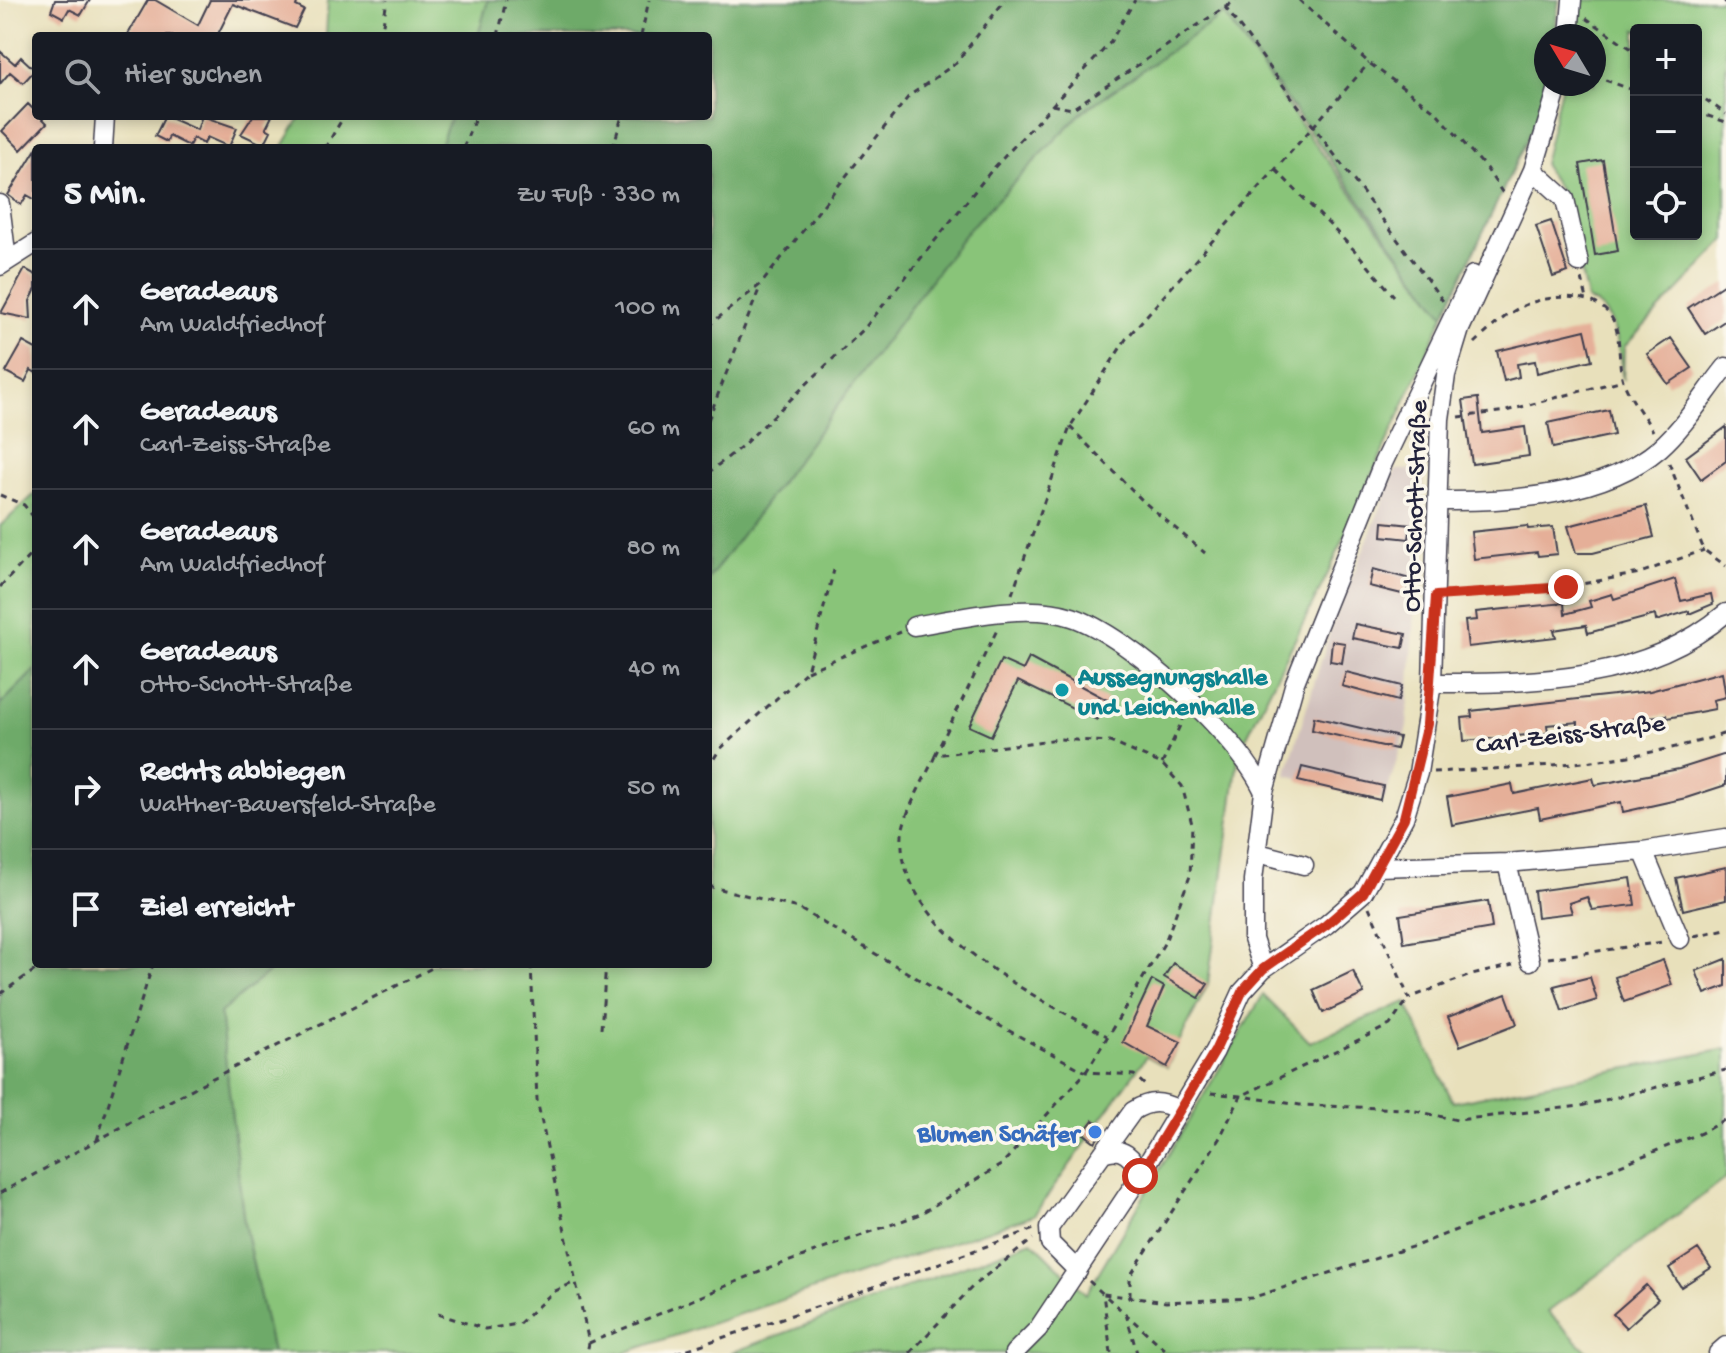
<!DOCTYPE html>
<html lang="de">
<meta charset="utf-8">
<style>
body{margin:0;font-family:"Gochi Hand",sans-serif;background:#242831;color:#f1f3f6}
.controls{position:absolute;right:24px;top:24px;display:grid;overflow:hidden;border-radius:8px;box-shadow:0 4px 12px #0003}
.controls button{width:72px;height:72px;display:grid;place-items:center;padding:0;border:0;border-bottom:2px solid #363941;background:#171b24;color:#f1f3f6;font:40px sans-serif}
.compass{position:absolute;left:1534px;top:24px;width:72px;height:72px;border-radius:50%;background:#171b24;box-shadow:0 4px 12px #0003;rotate:308deg}
.stop{position:absolute;width:24px;height:24px;margin:-18px;border:6px solid #c8321e;border-radius:50%;background:#fff}
.stop.end{background:#c8321e;border-color:#fff;box-shadow:0 2px 8px #0008}
.list{margin:0;padding:0;list-style:none}
h2{display:flex;justify-content:space-between;align-items:center;height:104px;margin:0;padding:0 32px;font-size:34px}
h2 small{font-size:26px;font-weight:400;color:#9ea1a6}
.list li{display:grid;grid-template-columns:52px 1fr auto;gap:24px;align-items:center;box-sizing:border-box;height:120px;padding:0 32px;border-top:2px solid #363941}
.list b{display:block;font-size:30px;white-space:nowrap}
.list p{margin:0;font-size:26px;white-space:nowrap;color:#9ea1a6}
.list em{font-size:26px;font-style:normal;color:#9ea1a6}
.icon{flex:none;width:44px;height:44px;fill:none;stroke:currentColor;stroke-width:2;stroke-linecap:round;stroke-linejoin:round}
.map{position:relative;flex:none;width:1726px;height:1353px;overflow:hidden}
.search{position:absolute;background:#171b24;box-shadow:0 4px 12px #0003;left:32px;top:32px;width:680px;height:88px;display:flex;align-items:center;gap:20px;box-sizing:border-box;padding:0 28px;border-radius:8px;color:#9ea1a6;font-size:30px}
.panel{position:absolute;background:#171b24;box-shadow:0 4px 12px #0003;left:32px;top:144px;width:680px;height:824px;border-radius:8px}
.map>svg:first-child{display:block}
</style>
<div class="map">
<svg width="1726" height="1353" viewBox="0 0 1726 1353">
<rect width="100%" height="100%" fill="#fbf7ec"/>
<filter id="ink" filterUnits="userSpaceOnUse"><feTurbulence type="fractalNoise" baseFrequency=".0125" numOctaves="2"/><feDisplacementMap in="SourceGraphic" scale="16" xChannelSelector="R" yChannelSelector="G"/><feConvolveMatrix kernelMatrix="1 2 1 2 8 2 1 2 1" color-interpolation-filters="sRGB"/></filter>
<filter id="wash" filterUnits="userSpaceOnUse"><feTurbulence type="fractalNoise" baseFrequency=".006" numOctaves="4" result="noise"/><feDisplacementMap in="SourceGraphic" scale="32" xChannelSelector="R" yChannelSelector="G"/><feGaussianBlur stdDeviation="1.8" result="paint"/><feColorMatrix in="noise" values="0 0 0 0 0 0 0 0 0 0 0 0 0 0 0 0 0 1.4 0 .05"/><feComposite in="paint" operator="in"/></filter>
<g filter="url(#wash)">
<rect width="100%" height="100%" fill="#e8e0bb"/>
<path fill="#d0c0bc" d="M1425,469L1407,727L1385,799L1286,775L1330,632L1396,470Z"/>
<path fill="#89c479" stroke="#56735a" stroke-width="2" fill-rule="evenodd" d="M328,0H488L478,36H326Z
M1575,0H1726V240L1624,347L1623,380C1618,348 1620,314 1587,299L1565,199L1543,164L1562,84H1594V36H1572ZM1636,30H1696V234H1636Z
M1224,14L1306,132L1444,315L1331,567L1239,752L1208,984L1167,1067L1147,1056L1098,1123L1093,1120L1084,1133L1089,1138L1034,1215L624,1353H272L244,1223L220,1012L278,964H708V580L967,231L1082,112Z
M301,116H451L439,148H282Z
M36,493V669L0,705V526Z
M1263,995L1310,1042L1406,1002L1453,1102L1726,1049V1178L1548,1312L1589,1353H731L1032,1241L1086,1294Z"/>
<path fill="#6eaa69" stroke="#486652" stroke-width="2" d="M488,0H1559L1554,36H1546L1544,103L1444,315L1224,14L1082,112L967,231L708,580V148H439L451,116H708V36H478Z
M36,669V964H278L220,1013L244,1223L272,1353H0V705Z"/>
<g id="blocks">
<path fill="#e5af98" d="M55,0H90L81,15L69,9L64,18L51,11Z
M148,0H155L198,25L210,0H298L296,6L304,10L295,28L233,4L217,36H127Z
M0,51L15,64L21,57L35,70L23,83L10,72L0,84Z
M28,104L47,123L21,150L2,131Z
M165,116L197,130L202,116L237,128L229,147L207,137L204,144L193,138L189,146L169,136L167,142L155,136Z
M253,116H272L266,128L271,131L264,145L241,134Z
M36,149V200L27,195L21,205L8,195Z
M1603,160L1618,251L1595,255L1580,164Z
M1551,221L1568,272L1553,277L1536,226Z
M25,269L36,275V289L30,301L31,319L1,313Z
M1726,283V320L1705,334L1688,308Z
M1585,330L1592,360L1537,373L1535,361L1517,364L1519,377L1504,381L1497,351Z
M1671,338L1692,368L1668,384L1647,354Z
M23,342L36,349V373L31,370L25,382L6,372Z
M1478,398L1482,433L1525,427L1529,456L1472,464L1463,400Z
M1609,410L1614,435L1553,448L1548,423Z
M1726,427V461L1701,479L1686,457Z
M1646,506L1654,537L1593,553H1576L1568,526Z
M1383,522L1411,525L1409,539L1382,536Z
M1527,526L1528,529L1553,527L1557,554L1538,556L1537,552L1474,559L1471,532Z
M1373,569L1410,579L1406,595L1369,586Z
M1675,579L1681,601L1711,594L1713,604L1689,614V611L1656,621L1655,615L1588,633L1586,625L1554,630L1556,637L1468,647L1465,621L1477,620L1476,612L1564,603L1565,614L1591,607L1589,601L1612,594L1614,599Z
M1355,624L1406,634L1403,648L1352,638Z
M1332,641L1345,643L1342,663L1330,661Z
M1029,658L1107,700L1097,720L1018,681L991,736L969,726L1001,660L1023,670Z
M1346,672L1402,686L1398,701L1342,686Z
M1722,672L1726,697L1713,700L1715,709L1667,718L1666,715L1632,719V726L1578,731V722L1547,725L1548,733L1464,741L1462,718L1472,717L1471,711L1650,691Z
M1314,717L1399,737L1396,749L1312,730Z
M1726,754V785L1686,798L1623,812L1621,802L1540,819L1538,808L1452,825L1447,797L1512,784L1514,794L1593,778L1595,785L1679,769Z
M1302,767L1383,786L1380,800L1298,781Z
M1726,867V900L1683,910L1676,878Z
M1631,878L1635,905L1592,910L1587,897L1569,903L1572,913L1537,917L1534,891Z
M1488,901L1492,928L1404,943L1400,915Z
M1726,959V986L1705,994L1696,971Z
M1663,960L1672,985L1624,1002L1615,977Z
M1173,963L1208,984L1199,998L1164,977Z
M1353,971L1364,994L1323,1013L1313,990Z
M1590,977L1597,1000L1562,1011L1554,986Z
M1152,980L1164,987L1147,1026L1181,1042L1167,1067L1123,1042Z
M1506,994L1517,1024L1460,1046L1448,1017Z
M1093,1120L1105,1128L1095,1142L1083,1133Z
M1698,1249L1711,1268L1681,1287L1669,1268Z
M1646,1285L1658,1299L1626,1328L1613,1314Z"/>
</g>
</g>
<g filter="url(#ink)">
<use href="#blocks" fill-opacity="0" stroke="#403e4e" stroke-width="2"/>
<g fill="none" stroke-linecap="round" stroke-linejoin="round">
<g stroke="#403e4e" stroke-width="21">
<path id="minor" d="M1569,36L1572,0
M103,148L105,116
M1533,170L1565,199L1579,263
M0,204L7,260
M0,266L36,243
M1439,501C1510,502 1604,496 1660,448C1685,426 1705,393 1726,367
M914,626C961,618 1027,602 1072,617C1130,636 1240,737 1264,792
M1432,683C1534,683 1644,683 1726,613
M1643,851L1680,939
M1258,853L1304,865
M1507,863L1530,961
M1378,867L1507,863L1643,851L1726,838
M1263,969L1253,939V880L1264,792L1295,682L1383,463L1473,275
M1103,1153C1122,1145 1134,1157 1140,1176
M1078,1271L1050,1243L1049,1228L1133,1111C1150,1100 1161,1101 1179,1110
M1014,1353L1038,1329L1140,1176L1215,1051L1242,992L1263,969L1326,925L1363,893L1404,818L1418,773L1432,683L1440,419L1446,375L1460,329L1533,170L1559,84
M1718,1353L1726,1346"/>
</g>
<path stroke="#403e4e" stroke-width="3" stroke-dasharray="6 6" stroke-linecap="butt" d="M1299,0L1369,63L1436,112L1486,168L1504,195
M1724,0L1726,3
M1226,7L1236,0
M1586,18L1636,52
M381,36L387,0
M498,36L506,0
M641,36L649,0
M1594,76L1636,91
M1696,93L1726,114
M1052,105L1072,109L1225,7L1443,301
M1696,112L1726,122
M325,148L344,116
M463,148L476,116
M613,148L622,116
M1276,170L1358,254L1394,296
M1582,279L1587,299
M708,326L761,284L909,96L956,63L1005,0
M1475,343C1491,328 1510,310 1530,303C1557,294 1600,292 1614,322C1621,339 1618,360 1622,377C1627,396 1644,415 1653,431
M1459,417L1506,411L1623,380
M708,420L760,287
M1070,427L1144,502L1205,553
M1669,463L1704,550L1726,566
M708,473L742,446L864,329L991,171L1109,44L1135,0
M0,495L24,505L36,520
M0,587L36,549
M1012,594L1070,427L1126,339L1369,63
M1453,595L1566,587L1640,573L1704,550
M807,671L900,632
M935,756C926,777 903,814 902,835C896,931 1037,997 1107,1036
M1162,764L1184,717
M708,769L719,750L807,671L834,570
M1433,772C1530,767 1633,764 1726,733
M708,886L798,908L974,1012L1086,1072L1134,1075L1146,1086
M1369,907L1409,998L1468,976L1513,965
M1694,936L1726,929
M1548,958L1663,942
M531,964L537,1100L589,1343L587,1353
M0,994L44,964
M601,1029L606,964
M1211,1093L1241,1096L1390,1025L1409,998
M97,1140L153,964
M0,1193L205,1082L440,964
M1089,1281L1169,1353
M1130,1297V1276L1219,1139L1241,1096L1300,1105L1406,1109L1457,1120L1581,1106L1726,1070
M438,1314L485,1329L519,1324L553,1292L575,1282
M1126,1314L1137,1353
M589,1343L762,1271L918,1215L1001,1165L1086,1072L1165,942L1190,876L1192,824L1182,786L1162,764L1110,742L1059,739L935,755L997,630
M676,1353L846,1297L1034,1229
M910,1353L974,1285L1033,1239
M1111,1353L1103,1294L1166,1302L1251,1298L1418,1245L1701,1133L1726,1119"/>
<use href="#minor" stroke="#fff" stroke-width="18"/>
</g>
</g>
<g fill="none" stroke-linecap="round" stroke-linejoin="round" filter="url(#ink)">
<path stroke="#c8321e" stroke-width="10" d="M1140,1176L1215,1051L1242,992L1263,969L1326,925L1363,893L1404,818L1427,724L1436,596L1566,587"/>
</g>
<circle fill="#0f9aa8" stroke="#fbf7ec" stroke-width="3" cx="1062" cy="690" r="8"/>
<circle fill="#3f7fe0" stroke="#fbf7ec" stroke-width="3" cx="1095" cy="1132" r="8"/>
<g text-anchor="middle" stroke-width="7" stroke-linejoin="round" paint-order="stroke">
<g font-size="26" fill="#22223b" stroke="#fbf7ec">
<text transform="translate(1413 506) rotate(-88)" y="9">Otto-Schott-Straße</text>
<text transform="translate(1570 732) rotate(-7)" y="9">Carl-Zeiss-Straße</text>
</g>
<g font-size="26" font-weight="bold" fill="#0d838f" stroke="#fbf7ec" text-anchor="start">
<text x="1078" y="684">Aussegnungshalle<tspan x="1078" dy="30">und Leichenhalle</tspan></text>
</g>
<g font-size="26" font-weight="bold" fill="#366cbe" stroke="#fbf7ec" text-anchor="end">
<text x="1079" y="1141">Blumen Schäfer</text>
</g>
</g>
</svg>
<div class="controls">
<button>+</button>
<button>−</button>
<button><svg class="icon" aria-label="locate" viewBox="0 0 24 24"><circle cx="12" cy="12" r="6"/><path d="M12 2v4M12 18v4M2 12h4M18 12h4"/></svg></button>
</div>
<svg class="compass" viewBox="-18 -18 36 36"><path d="M0-13l5 13h-10z" fill="#e53935"/><path d="M0 13l5-13h-10z" fill="#9ea1a6"/></svg>
<div class="stop" style="left:1140px;top:1176px"></div>
<div class="stop end" style="left:1566px;top:587px"></div>
<div class="search"><svg class="icon" aria-label="search" viewBox="0 0 24 24"><circle cx="10" cy="10" r="6"/><path d="M15 15l6 6"/></svg>Hier suchen</div>
<section class="panel">
<h2>5 Min.<small>Zu Fuß · 330 m</small></h2>
<ul class="list">
<li><svg class="icon" aria-label="ahead" viewBox="0 0 24 24"><path d="M12 20V5M6 11l6-6 6 6"/></svg><div><b>Geradeaus</b><p>Am Waldfriedhof</p></div><em>100 m</em></li>
<li><svg class="icon" aria-label="ahead" viewBox="0 0 24 24"><path d="M12 20V5M6 11l6-6 6 6"/></svg><div><b>Geradeaus</b><p>Carl-Zeiss-Straße</p></div><em>60 m</em></li>
<li><svg class="icon" aria-label="ahead" viewBox="0 0 24 24"><path d="M12 20V5M6 11l6-6 6 6"/></svg><div><b>Geradeaus</b><p>Am Waldfriedhof</p></div><em>80 m</em></li>
<li><svg class="icon" aria-label="ahead" viewBox="0 0 24 24"><path d="M12 20V5M6 11l6-6 6 6"/></svg><div><b>Geradeaus</b><p>Otto-Schott-Straße</p></div><em>40 m</em></li>
<li><svg class="icon" aria-label="right" viewBox="0 0 24 24"><path d="M7 20v-9h11M14 6l5 5-5 5"/></svg><div><b>Rechts abbiegen</b><p>Walther-Bauersfeld-Straße</p></div><em>50 m</em></li>
<li><svg class="icon" aria-label="arrive" viewBox="0 0 24 24"><path d="M6 21V4h12l-3 4 3 4H6"/></svg><div><b>Ziel erreicht</b></div></li>
</ul>
</section>
</div>
